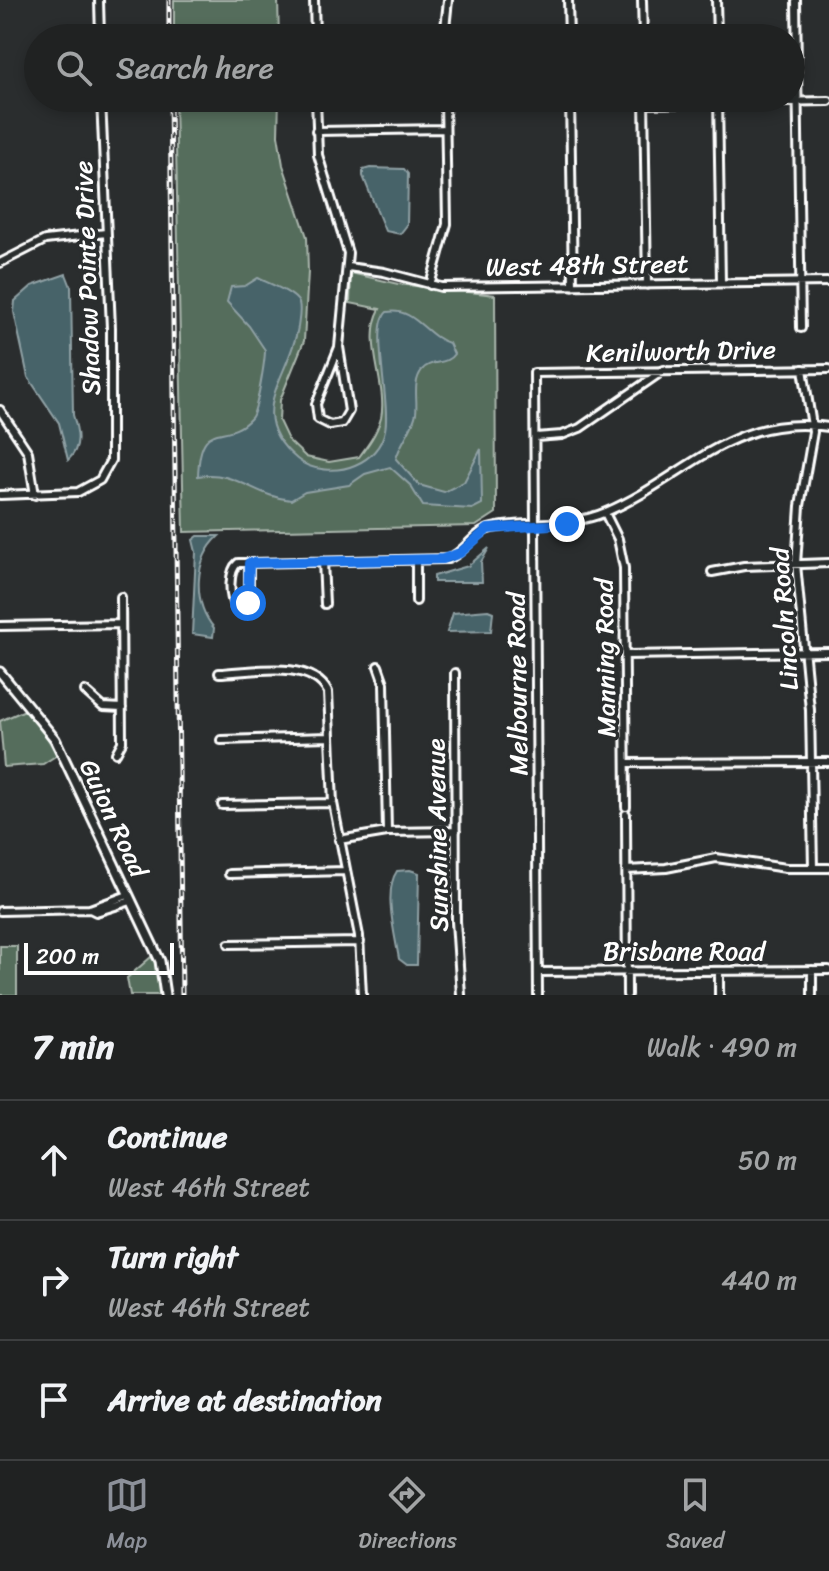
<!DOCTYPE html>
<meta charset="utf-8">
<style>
body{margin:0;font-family:Sriracha,sans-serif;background:#282a2a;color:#f1f3f6}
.scale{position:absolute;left:24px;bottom:20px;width:150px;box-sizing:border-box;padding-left:8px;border:4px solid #fff;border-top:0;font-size:22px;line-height:28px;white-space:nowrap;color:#fff;-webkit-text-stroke:6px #2a2d2e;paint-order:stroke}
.stop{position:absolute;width:24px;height:24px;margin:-18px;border:6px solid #1a73e8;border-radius:50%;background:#fff}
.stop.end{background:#1a73e8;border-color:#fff;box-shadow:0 2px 8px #0008}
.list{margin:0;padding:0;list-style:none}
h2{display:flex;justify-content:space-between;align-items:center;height:104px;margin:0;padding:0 32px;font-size:34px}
h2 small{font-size:26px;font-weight:400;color:#a2a4a5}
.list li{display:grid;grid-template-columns:52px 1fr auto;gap:24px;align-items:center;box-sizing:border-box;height:120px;padding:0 32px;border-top:2px solid #3d3f40}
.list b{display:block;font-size:30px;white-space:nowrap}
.list p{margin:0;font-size:26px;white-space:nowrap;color:#a2a4a5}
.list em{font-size:26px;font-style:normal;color:#a2a4a5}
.icon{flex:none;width:44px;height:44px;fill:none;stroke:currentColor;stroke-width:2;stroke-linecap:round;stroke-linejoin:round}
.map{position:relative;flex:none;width:829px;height:995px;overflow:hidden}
.search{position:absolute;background:#202222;box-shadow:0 4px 12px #0003;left:24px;right:24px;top:24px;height:88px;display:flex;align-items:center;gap:20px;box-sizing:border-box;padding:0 28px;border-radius:44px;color:#a2a4a5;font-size:30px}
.sheet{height:464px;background:#202222}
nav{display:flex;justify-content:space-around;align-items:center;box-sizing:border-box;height:112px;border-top:2px solid #3d3f40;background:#202222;font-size:22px;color:#a2a4a5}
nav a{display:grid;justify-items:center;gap:4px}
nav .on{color:#8c9099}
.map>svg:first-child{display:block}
</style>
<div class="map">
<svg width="829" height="995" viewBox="0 0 829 995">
<rect width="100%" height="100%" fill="#2a2d2e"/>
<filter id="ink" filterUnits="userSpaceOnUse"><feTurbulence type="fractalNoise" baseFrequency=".0125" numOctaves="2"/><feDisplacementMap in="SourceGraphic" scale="16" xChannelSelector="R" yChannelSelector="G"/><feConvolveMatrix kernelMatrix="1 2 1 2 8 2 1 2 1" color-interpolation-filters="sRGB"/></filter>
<g filter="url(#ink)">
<path fill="#556d5b" stroke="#aab6ad" stroke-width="2" d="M174,0H278L279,38H174Z
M175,98H279L278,135L283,165L307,237L308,272L304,341L280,400L279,421L288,440L306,457L329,462L359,457C368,445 377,433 381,418C388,384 362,341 380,309L350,303L351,273L398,284L495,295L496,513L476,526L184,532Z
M25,710L39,723L57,755L43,764L4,767L0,721Z
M0,946H17V995H0Z
M151,957L164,975L165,995H130L127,978Z"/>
<path fill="#466369" stroke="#90a1a5" stroke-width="2" d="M370,168L404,169L408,174L407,225L400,234L385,231L363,176V170Z
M66,274L71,287L73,415C78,431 82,447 68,460L59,423L28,377L14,312L15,301L32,286Z
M258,278C268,283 295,293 299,303C301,310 299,320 298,327C289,379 243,414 297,459C311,471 337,473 355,465C370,459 382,446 385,430C391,404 370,326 387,312C415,307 425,336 449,343L454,354C446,366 431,359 422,370C412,383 418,399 416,413C413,429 400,443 396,459L419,485L444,492L464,482L481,449L482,504L472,509L423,506L410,485L390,467L365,474L349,485L305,492L291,500C256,497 234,469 198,476C200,414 225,447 251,418C257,412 265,360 265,350L249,326L227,302L231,287L245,286Z
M198,536H219C194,559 192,601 214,628L213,637L192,634L196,552L193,540Z
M489,548L481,562L482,582H434V576L468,566Z
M488,610L493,612L491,631L447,632L453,613Z
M410,870L419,873L417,965H407L399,959C395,935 383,891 397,871Z"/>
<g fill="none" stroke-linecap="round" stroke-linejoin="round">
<g stroke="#fff" stroke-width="12">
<path id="minor" d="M99,0L100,38
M314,0L315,38
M568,0L569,38
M642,0L643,38
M716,0L717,38
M796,0L801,328
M444,38L448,0
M316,98L318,155L348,253L339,347
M570,98L573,286
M644,98L647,285
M718,98L721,283
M535,104H602
M644,104L829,101
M316,131L445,129
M0,263L45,240L106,233
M348,267L384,272L441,287L829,282
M430,285L447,224L445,98
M339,347L349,411L342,423L330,425L318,419L316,404Z
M803,369L813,432L800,506L796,564L810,710L813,868
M0,410L28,452L35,495
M536,437L562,435L580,428L664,370
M0,495L78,492L100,480L111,460V328L101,98
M605,513L618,539L624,568L626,807
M416,560V601
M323,561L325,604
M238,563H249V601L242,608L235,607C229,596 228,571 238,563Z
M249,563L448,559C466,552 473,532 492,528C531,520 569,528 606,512C686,478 731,412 829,427
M712,572L744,566L829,563
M0,626L121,624
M625,655L829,652
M378,666L384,683L387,832
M219,673C251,672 310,658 328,692L333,803L359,936L362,995
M455,673L456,921L461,995
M85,691L103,707L122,708
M221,740L330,737
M116,753L122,742L121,597
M626,763L829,762
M222,805L333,803
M626,814L627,995
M339,840L387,832L456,831
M626,870L666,868L716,858L786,868H829
M229,874L346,871
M90,909L96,912L131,901
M0,911L90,909L128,895
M229,944L360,942
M812,970V995
M538,972L829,970
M538,995L534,373L829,369
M719,995V971"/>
</g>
<g stroke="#fff" stroke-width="13">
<path id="tertiary" d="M0,672L55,739L160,961L165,995"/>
</g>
<use href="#minor" stroke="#2a2d2e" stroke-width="6"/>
<use href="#tertiary" stroke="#2a2d2e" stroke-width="7"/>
<g stroke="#fff" stroke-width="5">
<path id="rail" d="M169,0V38
M170,98L182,995"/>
</g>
<use href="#rail" stroke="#2a2d2e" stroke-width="2" stroke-dasharray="6" stroke-linecap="butt"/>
</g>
</g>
<g fill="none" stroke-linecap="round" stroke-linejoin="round" filter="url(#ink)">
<path stroke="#1a73e8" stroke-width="10" d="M248,603L249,563L443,559L460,553L488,529L567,524"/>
</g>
<g text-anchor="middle" stroke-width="7" stroke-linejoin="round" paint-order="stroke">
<g font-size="26" fill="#fff" stroke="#2a2d2e">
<text transform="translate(587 265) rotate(-1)" y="9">West 48th Street</text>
<text transform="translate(87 278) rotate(-92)" y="9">Shadow Pointe Drive</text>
<text transform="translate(681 351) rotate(-1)" y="9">Kenilworth Drive</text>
<text transform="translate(784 619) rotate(-94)" y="9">Lincoln Road</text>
<text transform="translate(605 658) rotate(-91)" y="9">Manning Road</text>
<text transform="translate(517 684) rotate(-91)" y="9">Melbourne Road</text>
<text transform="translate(114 818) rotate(65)" y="9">Guion Road</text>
<text transform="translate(437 835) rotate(-91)" y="9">Sunshine Avenue</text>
<text x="684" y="960">Brisbane Road</text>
</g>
</g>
</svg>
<div class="scale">200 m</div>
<div class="stop" style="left:248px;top:603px"></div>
<div class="stop end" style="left:567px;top:524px"></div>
<div class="search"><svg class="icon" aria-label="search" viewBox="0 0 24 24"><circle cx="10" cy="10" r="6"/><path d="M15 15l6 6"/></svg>Search here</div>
</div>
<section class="sheet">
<h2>7 min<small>Walk · 490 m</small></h2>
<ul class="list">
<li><svg class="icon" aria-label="ahead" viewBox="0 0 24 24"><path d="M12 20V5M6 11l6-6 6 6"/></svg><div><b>Continue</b><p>West 46th Street</p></div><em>50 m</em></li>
<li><svg class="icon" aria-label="right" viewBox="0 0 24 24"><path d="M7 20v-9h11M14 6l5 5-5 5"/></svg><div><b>Turn right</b><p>West 46th Street</p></div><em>440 m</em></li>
<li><svg class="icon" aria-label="arrive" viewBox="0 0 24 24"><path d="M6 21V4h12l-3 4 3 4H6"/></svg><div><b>Arrive at destination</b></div></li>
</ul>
</section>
<nav>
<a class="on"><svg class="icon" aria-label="map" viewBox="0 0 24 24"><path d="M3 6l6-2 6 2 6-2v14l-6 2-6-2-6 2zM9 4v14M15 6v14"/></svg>Map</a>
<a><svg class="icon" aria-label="directions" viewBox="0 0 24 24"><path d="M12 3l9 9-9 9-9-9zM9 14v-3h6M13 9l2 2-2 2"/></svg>Directions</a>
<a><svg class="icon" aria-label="saved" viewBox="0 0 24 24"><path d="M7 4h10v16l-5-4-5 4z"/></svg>Saved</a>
</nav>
